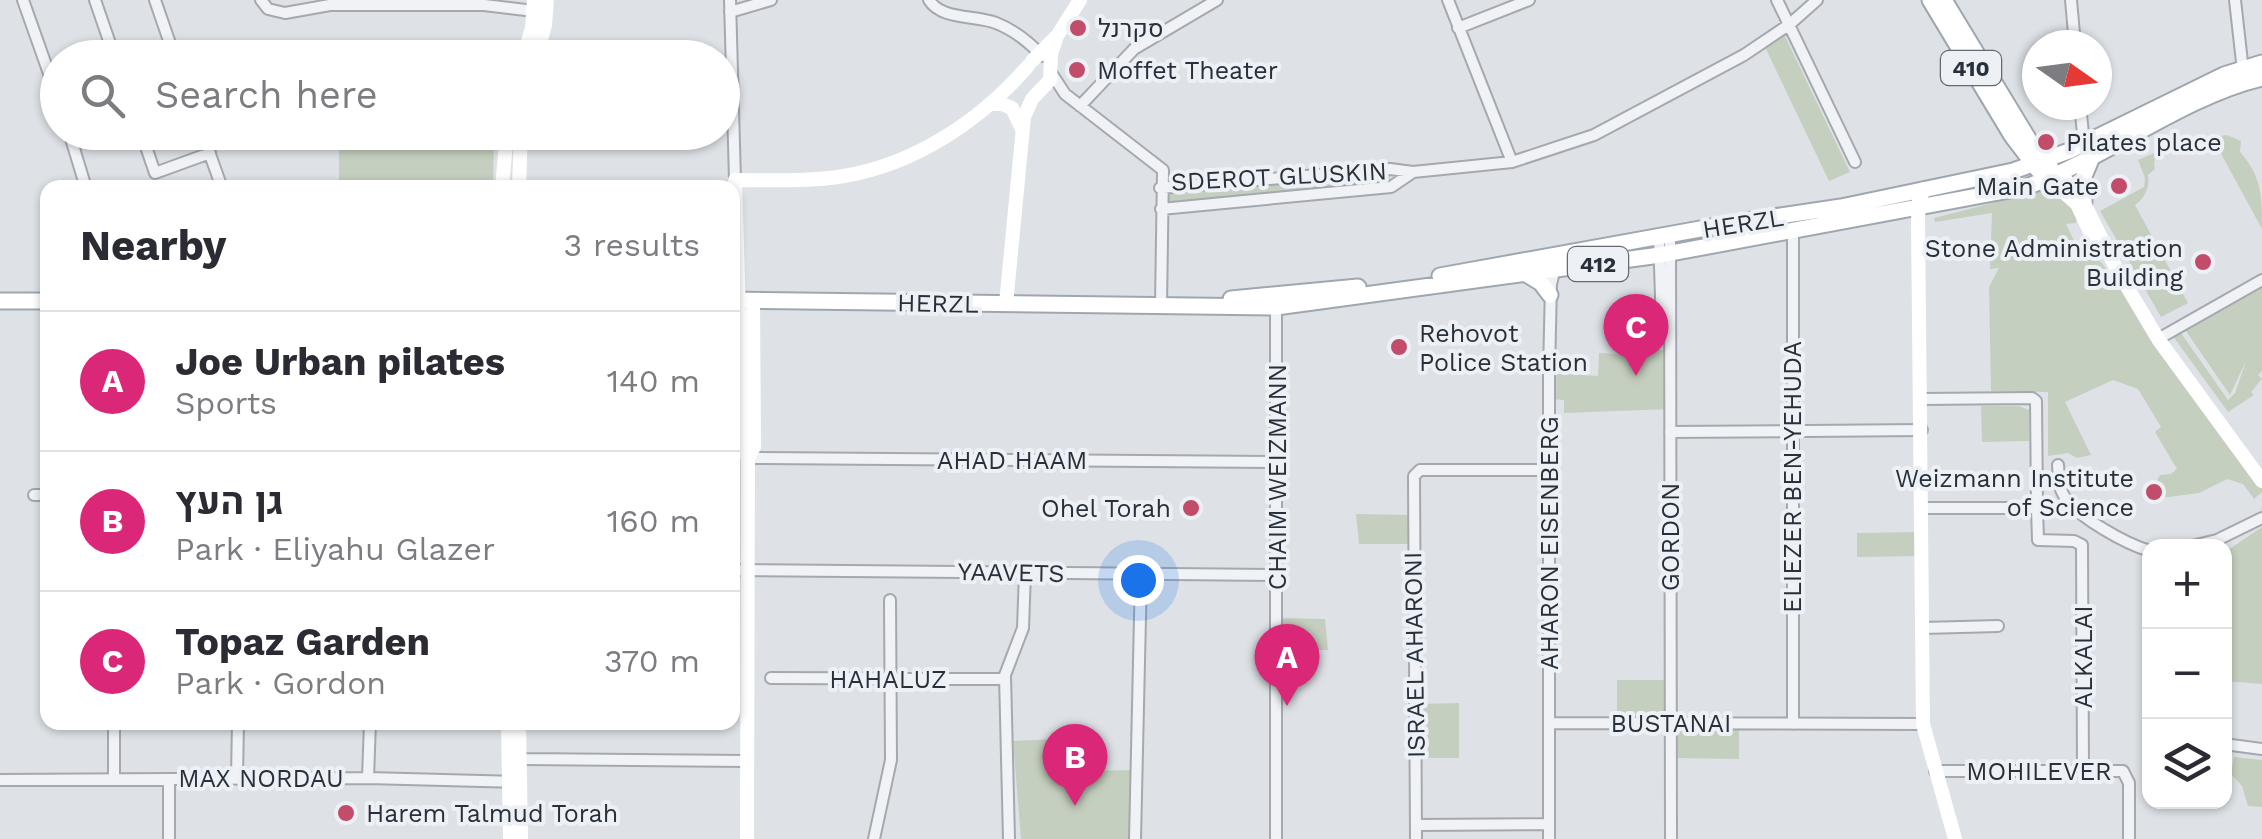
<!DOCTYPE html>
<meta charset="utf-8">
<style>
body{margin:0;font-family:"Work Sans",Heebo,sans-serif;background:#f7f7f7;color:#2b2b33}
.controls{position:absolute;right:30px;bottom:30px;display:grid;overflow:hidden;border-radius:20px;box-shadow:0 2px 8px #0004}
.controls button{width:90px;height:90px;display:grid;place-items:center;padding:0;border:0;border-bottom:2px solid #e1e1e2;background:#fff;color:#2b2b33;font:50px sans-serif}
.compass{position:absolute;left:2022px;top:30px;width:90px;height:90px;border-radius:50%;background:#fff;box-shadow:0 2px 8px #0004;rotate:104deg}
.you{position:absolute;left:1138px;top:580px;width:35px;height:35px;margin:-25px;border:8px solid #fff;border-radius:50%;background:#1a73e8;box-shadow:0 0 0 15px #1a73e833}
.badge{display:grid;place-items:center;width:65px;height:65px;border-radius:50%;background:#db2777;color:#fff;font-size:32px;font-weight:700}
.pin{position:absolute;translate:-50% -82px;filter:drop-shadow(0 2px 5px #0008)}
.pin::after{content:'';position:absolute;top:52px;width:35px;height:30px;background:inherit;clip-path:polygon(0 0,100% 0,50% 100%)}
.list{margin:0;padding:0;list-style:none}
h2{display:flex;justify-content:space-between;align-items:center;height:130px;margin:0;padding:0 40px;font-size:42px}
h2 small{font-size:32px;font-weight:400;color:#7c7c81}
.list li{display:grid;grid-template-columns:65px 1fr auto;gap:30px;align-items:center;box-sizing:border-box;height:140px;padding:0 40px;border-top:2px solid #e1e1e2}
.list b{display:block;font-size:38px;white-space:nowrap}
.list p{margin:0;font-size:32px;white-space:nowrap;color:#7c7c81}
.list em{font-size:32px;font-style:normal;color:#7c7c81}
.icon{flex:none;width:55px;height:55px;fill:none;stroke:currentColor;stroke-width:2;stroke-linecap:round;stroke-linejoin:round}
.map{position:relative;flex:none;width:2262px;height:839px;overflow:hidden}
.search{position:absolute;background:#fff;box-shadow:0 2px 8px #0004;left:40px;top:40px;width:700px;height:110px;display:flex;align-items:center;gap:25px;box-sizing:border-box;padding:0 35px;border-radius:55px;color:#7c7c81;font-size:38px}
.panel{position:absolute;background:#fff;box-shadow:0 2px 8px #0004;left:40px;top:180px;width:700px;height:550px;border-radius:20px}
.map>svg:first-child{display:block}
</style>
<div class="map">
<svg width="2262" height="839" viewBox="0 0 2262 839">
<rect width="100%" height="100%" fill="#dee2e6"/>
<path fill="#c5cfbf" d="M1784,34L1850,172L1829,181L1765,47Z
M339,133H494L493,187H339Z
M2227,135L2241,141L2240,152C2262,176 2262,197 2262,229L2219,150V136Z
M2154,153L2159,158L2154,161L2155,169L2148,175C2150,187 2145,198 2135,205L2188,303L2161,317L2100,211L2144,187L2145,178L2138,160Z
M1389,170L1391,185L1162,207L1161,190Z
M2056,187L2078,213L2076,223L2066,224L2079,251L2101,262L2262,478V492L2254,499L2243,484L2227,479L2199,493L2161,498L2156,482L2160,475L2171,474L2177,469L2155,432L2161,427L2138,389L2113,380L2065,402L2091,455L2077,458L2068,453L2048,456V392L1991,391L1989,287L1999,268L1990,269L1992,213L1935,222L1934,218Z
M2262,275V371L2258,375L2262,379L2251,392L2254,395L2228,412L2167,328L2174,323L2228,400L2235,393L2246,361L2230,395L2179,321Z
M1632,350H1670V409L1564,413V400L1549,399V373L1598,376L1599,353L1630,355Z
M1981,406H2019L2029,410V441L1982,442Z
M1356,514L1413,515L1412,544H1359Z
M2262,527V684L2225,681V552Z
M1918,532L1919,556L1857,557V533Z
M1277,618L1325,619L1328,650H1276Z
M1617,680H1666L1665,722L1617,721Z
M1459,703V758H1417V704Z
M1674,728H1739V759L1673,758Z
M1056,739L1057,772L1133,770L1131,839H1021L1013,741Z
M2234,757L2262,760V807L2248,806L2242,786L2231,774Z"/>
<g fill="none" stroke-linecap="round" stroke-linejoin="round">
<g stroke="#a4a9af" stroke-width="14">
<path id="street" d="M23,0L58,99
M95,0L115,58
M155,0L175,58
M261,0L268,9L285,13L330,5H484L534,11
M730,0L735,180
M929,0C941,20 975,15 996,23C1014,30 1029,42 1042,56
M1448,0L1512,162
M1777,0L1855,162
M2071,0L2075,45
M2235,0L2243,71
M730,12L771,0
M1458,28L1529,0
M1052,74L1065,94L1163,170L1161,306
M2080,105L2084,143
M1080,106L1134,49L1217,0
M69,132L86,188
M141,132L155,173L210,153
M202,132L222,188
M1160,188L1390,169L1413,172L1512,162L1594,135L1744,55L1790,24L1817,0
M1161,209L1391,187L1413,172
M1670,235L1671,839
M1659,236L1662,327
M1276,305V839
M2158,339L2262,280
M1921,399L2032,398L2036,401L2037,508
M1670,432L1922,430
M748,458L1277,462
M2058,465C2059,476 2058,486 2064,496C2077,517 2126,544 2150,551
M34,495H48
M1922,508H2037L2038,540L2074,541L2082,545L2083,769
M2192,546L2217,540L2262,518
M732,570L1277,575
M1923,628L1998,626
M771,678L1005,679
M1549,723L1923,724
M1793,724V229
M2224,744L2262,749
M516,754L521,759L747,761
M1935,771H2123L2129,783V839
M237,778L238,722
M368,778L370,722
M114,779V722
M0,780L368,778L515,782
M1416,825L1549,824
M169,839V779
M874,839L891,760L890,600
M1009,839L1005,675L1023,628L1025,572
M1135,839L1141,573
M1416,839L1414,476L1420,470H1549
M1549,839V373L1551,284L1556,264"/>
</g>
<g stroke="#9ea7b0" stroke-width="19">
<path id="primary" d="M1930,0L2012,136L2038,170
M1944,0L2029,140L2050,165
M2084,203V176L2092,157
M1528,275L1541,283L1550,295
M1440,276L1739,222L1841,207L2013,171L2069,151L2224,75L2262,63
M1231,299L1358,287
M732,300L1276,307L1660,255L2026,187C2104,159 2184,96 2262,78
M0,301H48"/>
</g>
<use href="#street" stroke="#f0f2f5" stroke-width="10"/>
<path stroke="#fff" stroke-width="14" d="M523,58L532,28L534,0
M536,58L545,25L547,0
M1032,61L1057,36L1080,0
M990,104H1002L1012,108L1022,129
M2061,174L2084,203L2117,270L2158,339L2262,481
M2049,179L2077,204L2097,247
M502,188L507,132
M519,188L521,132
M1924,189L1919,201L1918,220L1923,724L1955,839
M1006,304L1024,117L1032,99L1050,80L1051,54L1057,36
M748,458L754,447L753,300
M508,722L510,839
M519,722L521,839
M747,839L748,458L743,449L735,180C770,180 808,182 844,176C916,164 981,120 1028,66"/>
<use href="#primary" stroke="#fff" stroke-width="15"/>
</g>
<g fill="#c14d6b" stroke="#edf0f4" stroke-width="4">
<circle cx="1078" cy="28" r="10"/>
<circle cx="1077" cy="70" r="10"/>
<circle cx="2046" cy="142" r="10"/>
<circle cx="2119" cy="186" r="10"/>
<circle cx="2203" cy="262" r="10"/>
<circle cx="1399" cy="347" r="10"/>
<circle cx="2154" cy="492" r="10"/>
<circle cx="1191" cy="508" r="10"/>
<circle cx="346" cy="813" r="10"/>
</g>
<g text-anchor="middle" stroke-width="8" stroke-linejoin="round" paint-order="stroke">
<g fill="#edf0f4" stroke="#636a72" stroke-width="2.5">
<rect x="1941" y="51" width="60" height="34" rx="8"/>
<rect x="1568" y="247" width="60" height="34" rx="8"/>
</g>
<g font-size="22" font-weight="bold" fill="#28313b">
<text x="1971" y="76">410</text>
<text x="1598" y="272">412</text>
</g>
<g font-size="25" fill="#28313b" stroke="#edf0f4" text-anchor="start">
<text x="1098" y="37">סקרנל</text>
<text x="1097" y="79">Moffet Theater</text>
<text x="2066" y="151">Pilates place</text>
<text x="2099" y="195" text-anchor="end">Main Gate</text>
<text x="2183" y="257" text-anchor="end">Stone Administration<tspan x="2183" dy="29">Building</tspan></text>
<text x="1419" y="342">Rehovot<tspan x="1419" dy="29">Police Station</tspan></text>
<text x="2134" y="487" text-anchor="end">Weizmann Institute<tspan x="2134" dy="29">of Science</tspan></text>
<text x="1171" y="517" text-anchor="end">Ohel Torah</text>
<text x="366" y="822">Harem Talmud Torah</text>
</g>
<g font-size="25" fill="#28313b" stroke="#edf0f4">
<text transform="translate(1279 176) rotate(-3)" y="9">SDEROT GLUSKIN</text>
<text transform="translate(1743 223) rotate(-9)" y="9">HERZL</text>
<text transform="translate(938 303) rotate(1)" y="9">HERZL</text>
<text x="1012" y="469">AHAD HAAM</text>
<text transform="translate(1277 477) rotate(-90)" y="9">CHAIM WEIZMANN</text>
<text transform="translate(1792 477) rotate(-90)" y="9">ELIEZER BEN-YEHUDA</text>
<text transform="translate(1670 537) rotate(-90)" y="9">GORDON</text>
<text transform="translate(1549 543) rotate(-90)" y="9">AHARON EISENBERG</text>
<text transform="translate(1011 572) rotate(1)" y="9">YAAVETS</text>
<text transform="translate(1414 655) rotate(-91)" y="9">ISRAEL AHARONI</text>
<text transform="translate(2083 657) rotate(-90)" y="9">ALKALAI</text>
<text x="888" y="688">HAHALUZ</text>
<text x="1671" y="732">BUSTANAI</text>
<text x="2039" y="780">MOHILEVER</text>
<text x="261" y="787">MAX NORDAU</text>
</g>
</g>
</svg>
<div class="controls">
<button>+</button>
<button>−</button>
<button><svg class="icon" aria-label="layers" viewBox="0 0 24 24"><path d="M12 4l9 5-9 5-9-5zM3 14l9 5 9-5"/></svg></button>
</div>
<svg class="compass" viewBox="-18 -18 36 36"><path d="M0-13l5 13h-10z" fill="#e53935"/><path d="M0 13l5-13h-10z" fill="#7c7c81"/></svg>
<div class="you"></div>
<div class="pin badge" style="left:1287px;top:706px">A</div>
<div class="pin badge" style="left:1075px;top:806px">B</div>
<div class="pin badge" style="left:1636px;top:376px">C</div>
<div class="search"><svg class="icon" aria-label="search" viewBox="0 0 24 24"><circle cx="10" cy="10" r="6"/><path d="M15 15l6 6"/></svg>Search here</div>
<section class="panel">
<h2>Nearby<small>3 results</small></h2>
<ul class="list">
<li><span class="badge">A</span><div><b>Joe Urban pilates</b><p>Sports</p></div><em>140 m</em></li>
<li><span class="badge">B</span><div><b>גן העץ</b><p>Park · Eliyahu Glazer</p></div><em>160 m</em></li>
<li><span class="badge">C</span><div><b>Topaz Garden</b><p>Park · Gordon</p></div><em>370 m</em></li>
</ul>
</section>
</div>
